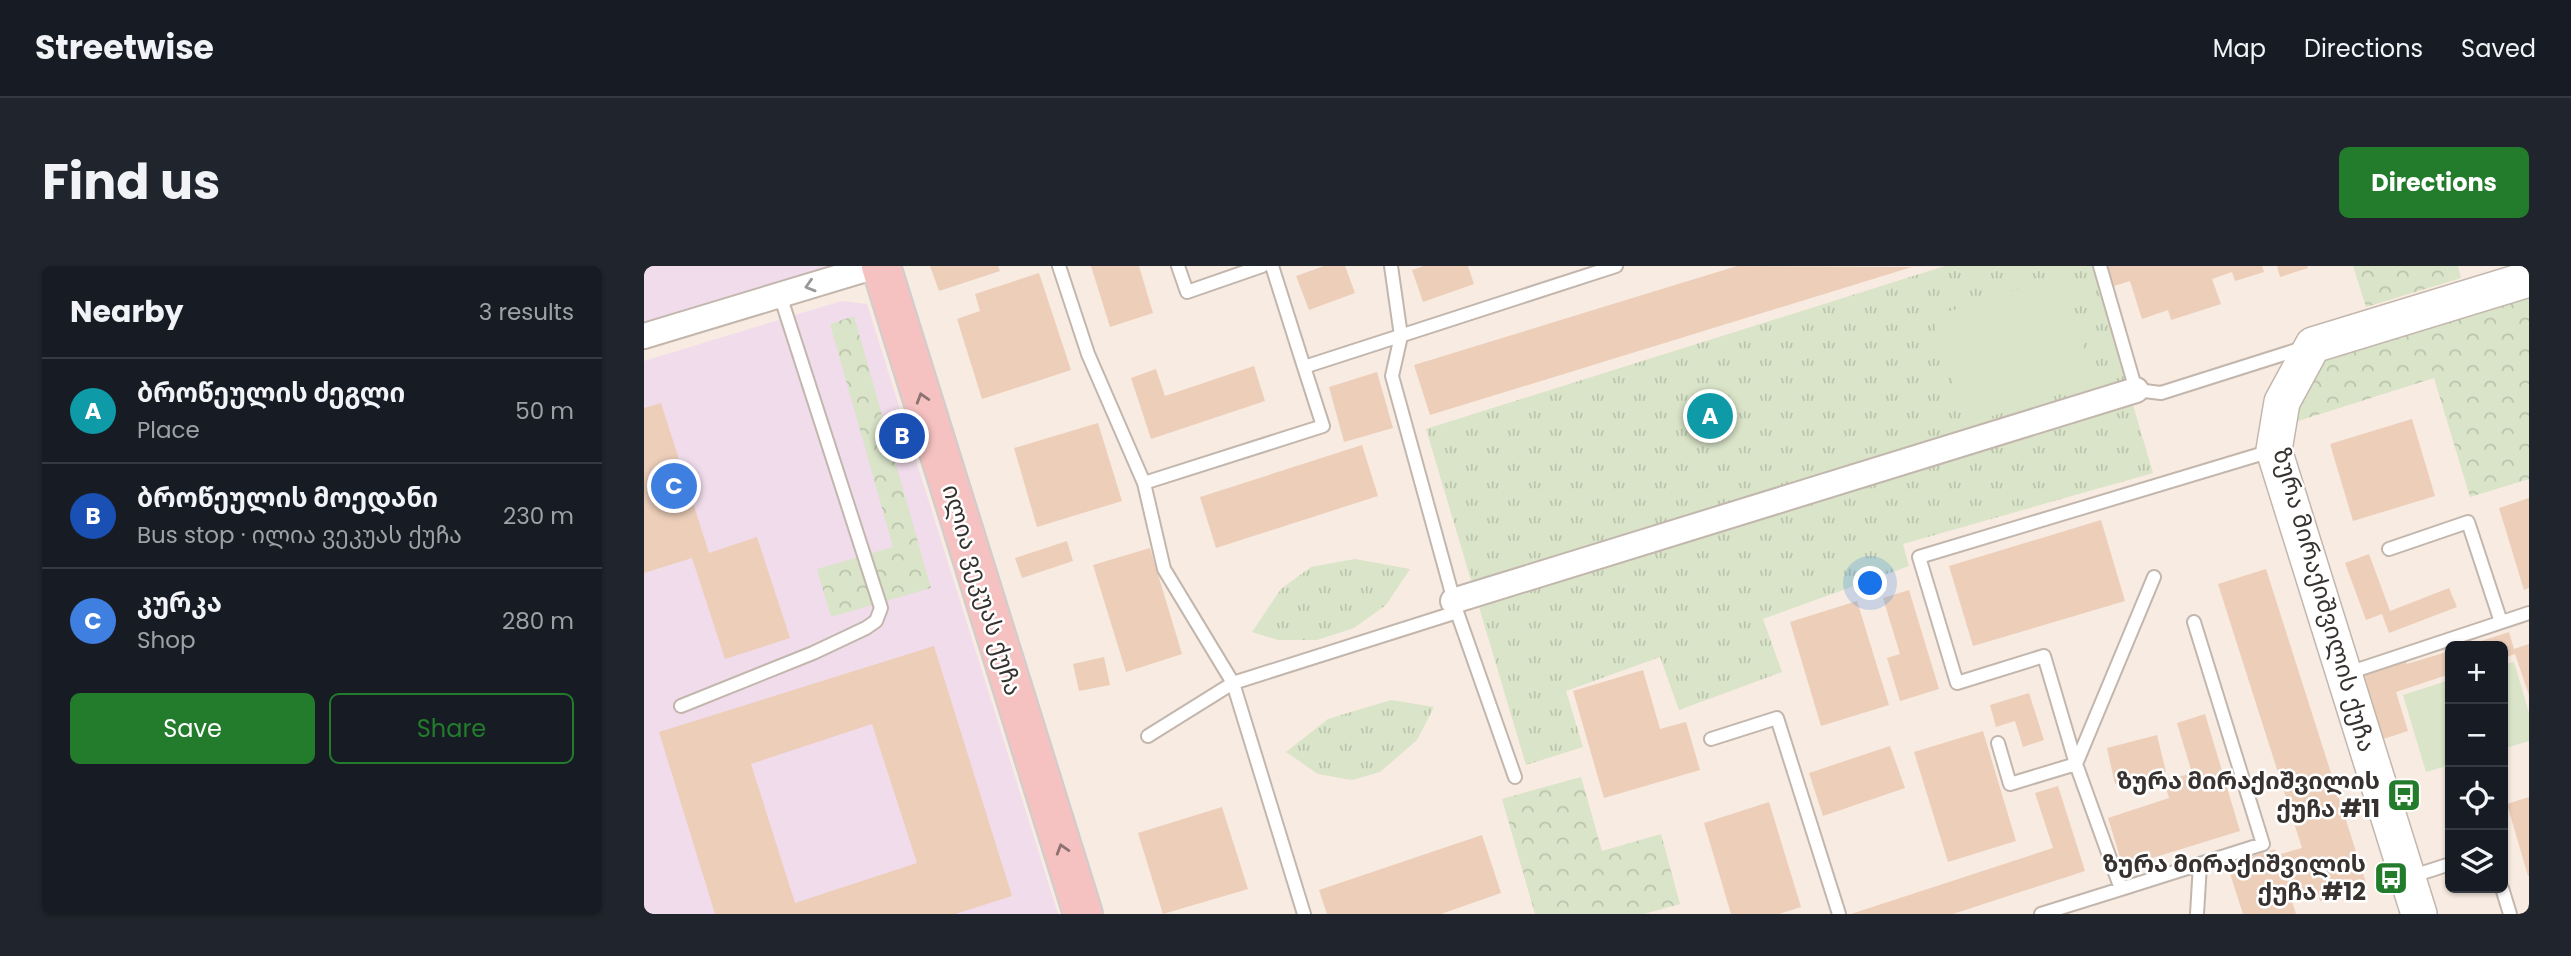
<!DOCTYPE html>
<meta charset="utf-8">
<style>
body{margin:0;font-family:Poppins,"Noto Sans Georgian",sans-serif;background:#20242c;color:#f1f3f6}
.controls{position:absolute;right:21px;bottom:21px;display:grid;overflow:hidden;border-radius:10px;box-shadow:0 2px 5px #0004}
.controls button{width:63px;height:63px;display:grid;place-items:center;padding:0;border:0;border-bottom:2px solid #363941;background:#171b24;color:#f1f3f6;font:35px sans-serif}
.you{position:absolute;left:1227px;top:318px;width:24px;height:24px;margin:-18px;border:5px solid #fff;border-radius:50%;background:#1a73e8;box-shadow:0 0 0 10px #1a73e833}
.badge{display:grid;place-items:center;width:46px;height:46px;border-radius:50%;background:#227c2b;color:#fff;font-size:23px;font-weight:700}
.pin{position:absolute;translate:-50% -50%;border:4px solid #fff;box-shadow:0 2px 7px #0006}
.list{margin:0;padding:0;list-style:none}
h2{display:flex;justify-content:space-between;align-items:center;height:91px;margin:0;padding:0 28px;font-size:30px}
h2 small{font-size:23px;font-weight:400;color:#9ea1a6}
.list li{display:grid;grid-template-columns:46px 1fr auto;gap:21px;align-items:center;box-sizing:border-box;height:105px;padding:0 28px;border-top:2px solid #363941}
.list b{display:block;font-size:26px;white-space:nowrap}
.list p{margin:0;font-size:23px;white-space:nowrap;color:#9ea1a6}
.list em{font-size:23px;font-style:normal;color:#9ea1a6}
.actions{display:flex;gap:14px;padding:21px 28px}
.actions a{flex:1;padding:16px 0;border:2px solid #227c2b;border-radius:10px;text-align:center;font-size:24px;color:#227c2b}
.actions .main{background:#227c2b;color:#fff}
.icon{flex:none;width:38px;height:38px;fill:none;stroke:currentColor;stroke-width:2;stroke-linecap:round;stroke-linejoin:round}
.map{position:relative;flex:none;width:1885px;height:648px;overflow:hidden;border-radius:10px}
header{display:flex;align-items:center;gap:42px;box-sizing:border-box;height:98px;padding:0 35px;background:#171b24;border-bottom:2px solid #363941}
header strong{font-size:33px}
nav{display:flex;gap:38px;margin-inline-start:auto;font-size:24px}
.intro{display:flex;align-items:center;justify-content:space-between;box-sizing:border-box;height:168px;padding:0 42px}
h1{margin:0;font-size:49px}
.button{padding:18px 32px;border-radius:10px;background:#227c2b;color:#fff;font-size:24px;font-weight:700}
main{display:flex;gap:42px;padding:0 42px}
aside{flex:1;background:#171b24;border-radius:10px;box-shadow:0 2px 5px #0004}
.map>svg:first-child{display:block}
</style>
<header>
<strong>Streetwise</strong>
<nav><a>Map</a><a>Directions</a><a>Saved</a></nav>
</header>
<div class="intro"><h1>Find us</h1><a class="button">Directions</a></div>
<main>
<aside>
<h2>Nearby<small>3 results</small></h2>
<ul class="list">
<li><span class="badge" style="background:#0f9aa8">A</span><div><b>ბროწეულის ძეგლი</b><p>Place</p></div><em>50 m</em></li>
<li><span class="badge" style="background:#1a4fb4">B</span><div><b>ბროწეულის მოედანი</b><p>Bus stop · ილია ვეკუას ქუჩა</p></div><em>230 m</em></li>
<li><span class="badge" style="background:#3f7fe0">C</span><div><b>კურკა</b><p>Shop</p></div><em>280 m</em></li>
</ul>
<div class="actions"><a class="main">Save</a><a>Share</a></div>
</aside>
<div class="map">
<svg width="1885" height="648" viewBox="0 0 1885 648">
<defs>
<pattern id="grass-tufts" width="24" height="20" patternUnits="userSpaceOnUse" patternTransform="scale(1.75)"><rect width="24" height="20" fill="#d9e4c8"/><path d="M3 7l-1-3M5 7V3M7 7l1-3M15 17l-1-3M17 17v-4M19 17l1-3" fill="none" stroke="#bbc4ac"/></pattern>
<pattern id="forest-crowns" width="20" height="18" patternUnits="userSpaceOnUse" patternTransform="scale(1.75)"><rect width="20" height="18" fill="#d9e4c8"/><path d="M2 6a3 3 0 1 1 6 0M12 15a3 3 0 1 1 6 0" fill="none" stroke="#bbc4ac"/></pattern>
</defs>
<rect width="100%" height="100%" fill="#f8ebe1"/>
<path fill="#f1dceb" d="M0,0H191L0,58Z
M197,35L223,38L414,648H0V95Z"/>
<path fill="url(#grass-tufts)" d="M1301,0H1448L1509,207L1259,278L1265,300L1119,353L1138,406L1035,444L1016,391L922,425L939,481L882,499L782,163Z
M711,293L766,303L742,339L710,362L673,374H634L608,366L637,323L667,301Z
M747,434L790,441L773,474L736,506L708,514L674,508L642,486L684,453Z"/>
<path fill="url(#forest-crowns)" d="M1709,0H1814L1817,12L1722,41Z
M1885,32V213L1826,231L1790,112L1651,156L1671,98Z
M210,50L287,322L187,351L173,303L249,281L186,58Z
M937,511L958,585L1017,568L1036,638L1000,648H891L858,533Z"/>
<path fill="#d9e4c8" d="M1417,9L1451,117L1323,158L1288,51Z
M1870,396L1885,447V475L1859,483V399Z
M1806,414V499L1782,506L1759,429Z"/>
<path fill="#ecceb9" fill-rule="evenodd" d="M286,0H354L356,5L295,25Z
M447,0H495L509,47L466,61Z
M680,0H701L711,27L665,44L652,10Z
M780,0H824L830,18L779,36L768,4Z
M1093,0L1268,1L786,149L770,99Z
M1463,0H1618L1620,6L1591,15L1588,6L1568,13L1577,38L1527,54L1524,44L1498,53L1486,15L1470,20Z
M1633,0H1663L1664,2L1636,11Z
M395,7L427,104L338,133L313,53L336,45L331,28Z
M610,100L621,135L507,173L487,112L512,103L521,130Z
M733,106L749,162L700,176L685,121Z
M17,137L65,287L113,271L146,372L81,393L48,292L0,307V142Z
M1768,153L1791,230L1709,255L1686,178Z
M454,157L478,235L393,261L370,182Z
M718,179L734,230L572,282L556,231Z
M1885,232V322L1880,324L1855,242Z
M1457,254L1481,335L1329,380L1305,300Z
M423,275L429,295L378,312L371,292Z
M506,282L538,388L482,406L449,299Z
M1725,288L1746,345L1805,322L1813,341L1745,367L1738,348L1722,354L1701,297Z
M1622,303L1723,620L1676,635L1673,624L1647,632L1652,648H1599L1583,598L1631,583L1633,589L1658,582L1574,318Z
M1265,324L1295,423L1256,435L1243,392L1256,388L1239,332Z
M1213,335L1245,439L1177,460L1146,356Z
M1865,366L1870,383L1885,378V429L1871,388L1859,392V380H1822Z
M290,380L368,630L311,648H71L15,466ZM228,458L273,597L151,637L107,498Z
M1806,385V408L1752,426L1764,465L1736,474L1715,408L1761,393L1763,398Z
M460,391L466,419L435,425L429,398Z
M999,404L1016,463L1042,456L1056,504L960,532L929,425Z
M1385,427L1400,474L1379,481L1371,455L1352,461L1346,439Z
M1561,448L1596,565L1479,601L1464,552L1525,532L1520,515L1548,507L1533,457Z
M1339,465L1372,575L1304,596L1270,486Z
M1513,469L1522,506L1471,518L1463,482Z
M1246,480L1261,522L1179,550L1165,507Z
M1414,520L1441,605L1309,648H1207L1409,582L1391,527Z
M1885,531V610H1884L1863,538Z
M1125,536L1157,641L1135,648H1087L1060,557Z
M578,541L604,623L519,648L494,567Z
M838,569L857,627L797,648H683L675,624Z"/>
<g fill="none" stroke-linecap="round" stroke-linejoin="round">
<g stroke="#c2b6ad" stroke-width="16">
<path id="lane" d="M415,0L444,88L500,217
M534,0L543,26L618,0
M628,0L660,101L972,0
M1456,0L1492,124L1517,127L1659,82
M1745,283L1824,256L1857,356
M813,346L871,511
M1701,408L1885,347
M37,440L169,387L222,362L232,355L237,342L136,29
M504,470L589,417L813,346L748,110L757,70L747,0
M1067,473L1133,452L1195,648
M1354,477L1366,518L1432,498L1400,390L1313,417L1275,291L1627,185
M1766,611L1806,598
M1858,622L1866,648
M1477,623L1619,578L1550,356
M660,648L589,417L520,303L500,217L679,160L660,101
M1397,648L1477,623L1432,498L1510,311
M1553,648L1556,598"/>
</g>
<g stroke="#c2b6ad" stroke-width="28">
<path id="street" d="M0,70L232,0
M809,335L1492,124"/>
</g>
<g stroke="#c2b6ad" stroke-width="38">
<path id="secondary" d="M1775,648L1630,184L1638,136L1669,79L1885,13"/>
</g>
<g stroke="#cfcecd" stroke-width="42">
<path id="primary" d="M237,0L439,648"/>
</g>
<use href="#lane" stroke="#fff" stroke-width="12"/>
<use href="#street" stroke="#fff" stroke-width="24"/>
<use href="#secondary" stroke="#fff" stroke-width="35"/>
<use href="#primary" stroke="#f5c1c1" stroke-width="38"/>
</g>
<defs><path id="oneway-chevron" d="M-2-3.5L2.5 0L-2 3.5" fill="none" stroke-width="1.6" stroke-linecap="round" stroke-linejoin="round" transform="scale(1.75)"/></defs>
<use stroke="#9b9897" href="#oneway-chevron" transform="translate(166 20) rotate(163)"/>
<g stroke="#8c7271">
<use href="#oneway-chevron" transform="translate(278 132) rotate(-107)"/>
<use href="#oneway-chevron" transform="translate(418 583) rotate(-107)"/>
</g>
<defs>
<g id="bus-square" transform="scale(1.75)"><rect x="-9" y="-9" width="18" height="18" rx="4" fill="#227c2b" stroke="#fff"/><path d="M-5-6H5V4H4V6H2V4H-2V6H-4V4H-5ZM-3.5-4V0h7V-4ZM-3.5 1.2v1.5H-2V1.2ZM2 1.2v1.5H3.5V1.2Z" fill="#fff"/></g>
</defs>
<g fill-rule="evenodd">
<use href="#bus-square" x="1760" y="529"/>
<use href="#bus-square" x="1747" y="612"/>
</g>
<g text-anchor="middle" stroke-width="5" stroke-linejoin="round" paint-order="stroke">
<g font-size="24" fill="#37322f" stroke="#fff">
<text transform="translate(338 324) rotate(73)" y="8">ილია ვეკუას ქუჩა</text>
<text transform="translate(1680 334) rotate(74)" y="8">ზურა მირაქიშვილის ქუჩა</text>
</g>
<g font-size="24" font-weight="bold" fill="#37322f" stroke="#fff" text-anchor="end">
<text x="1736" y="523">ზურა მირაქიშვილის<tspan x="1736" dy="28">ქუჩა #11</tspan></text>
<text x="1722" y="606">ზურა მირაქიშვილის<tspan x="1722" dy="28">ქუჩა #12</tspan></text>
</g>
</g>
</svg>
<div class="controls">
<button>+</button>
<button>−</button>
<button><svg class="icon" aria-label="locate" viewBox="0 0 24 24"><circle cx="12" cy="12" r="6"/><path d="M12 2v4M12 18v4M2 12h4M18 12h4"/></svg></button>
<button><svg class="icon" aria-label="layers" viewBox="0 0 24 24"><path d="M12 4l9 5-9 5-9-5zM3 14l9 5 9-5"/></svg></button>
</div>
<div class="you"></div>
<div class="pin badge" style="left:1066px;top:150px;background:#0f9aa8">A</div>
<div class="pin badge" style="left:258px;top:170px;background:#1a4fb4">B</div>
<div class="pin badge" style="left:30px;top:220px;background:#3f7fe0">C</div>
</div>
</main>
